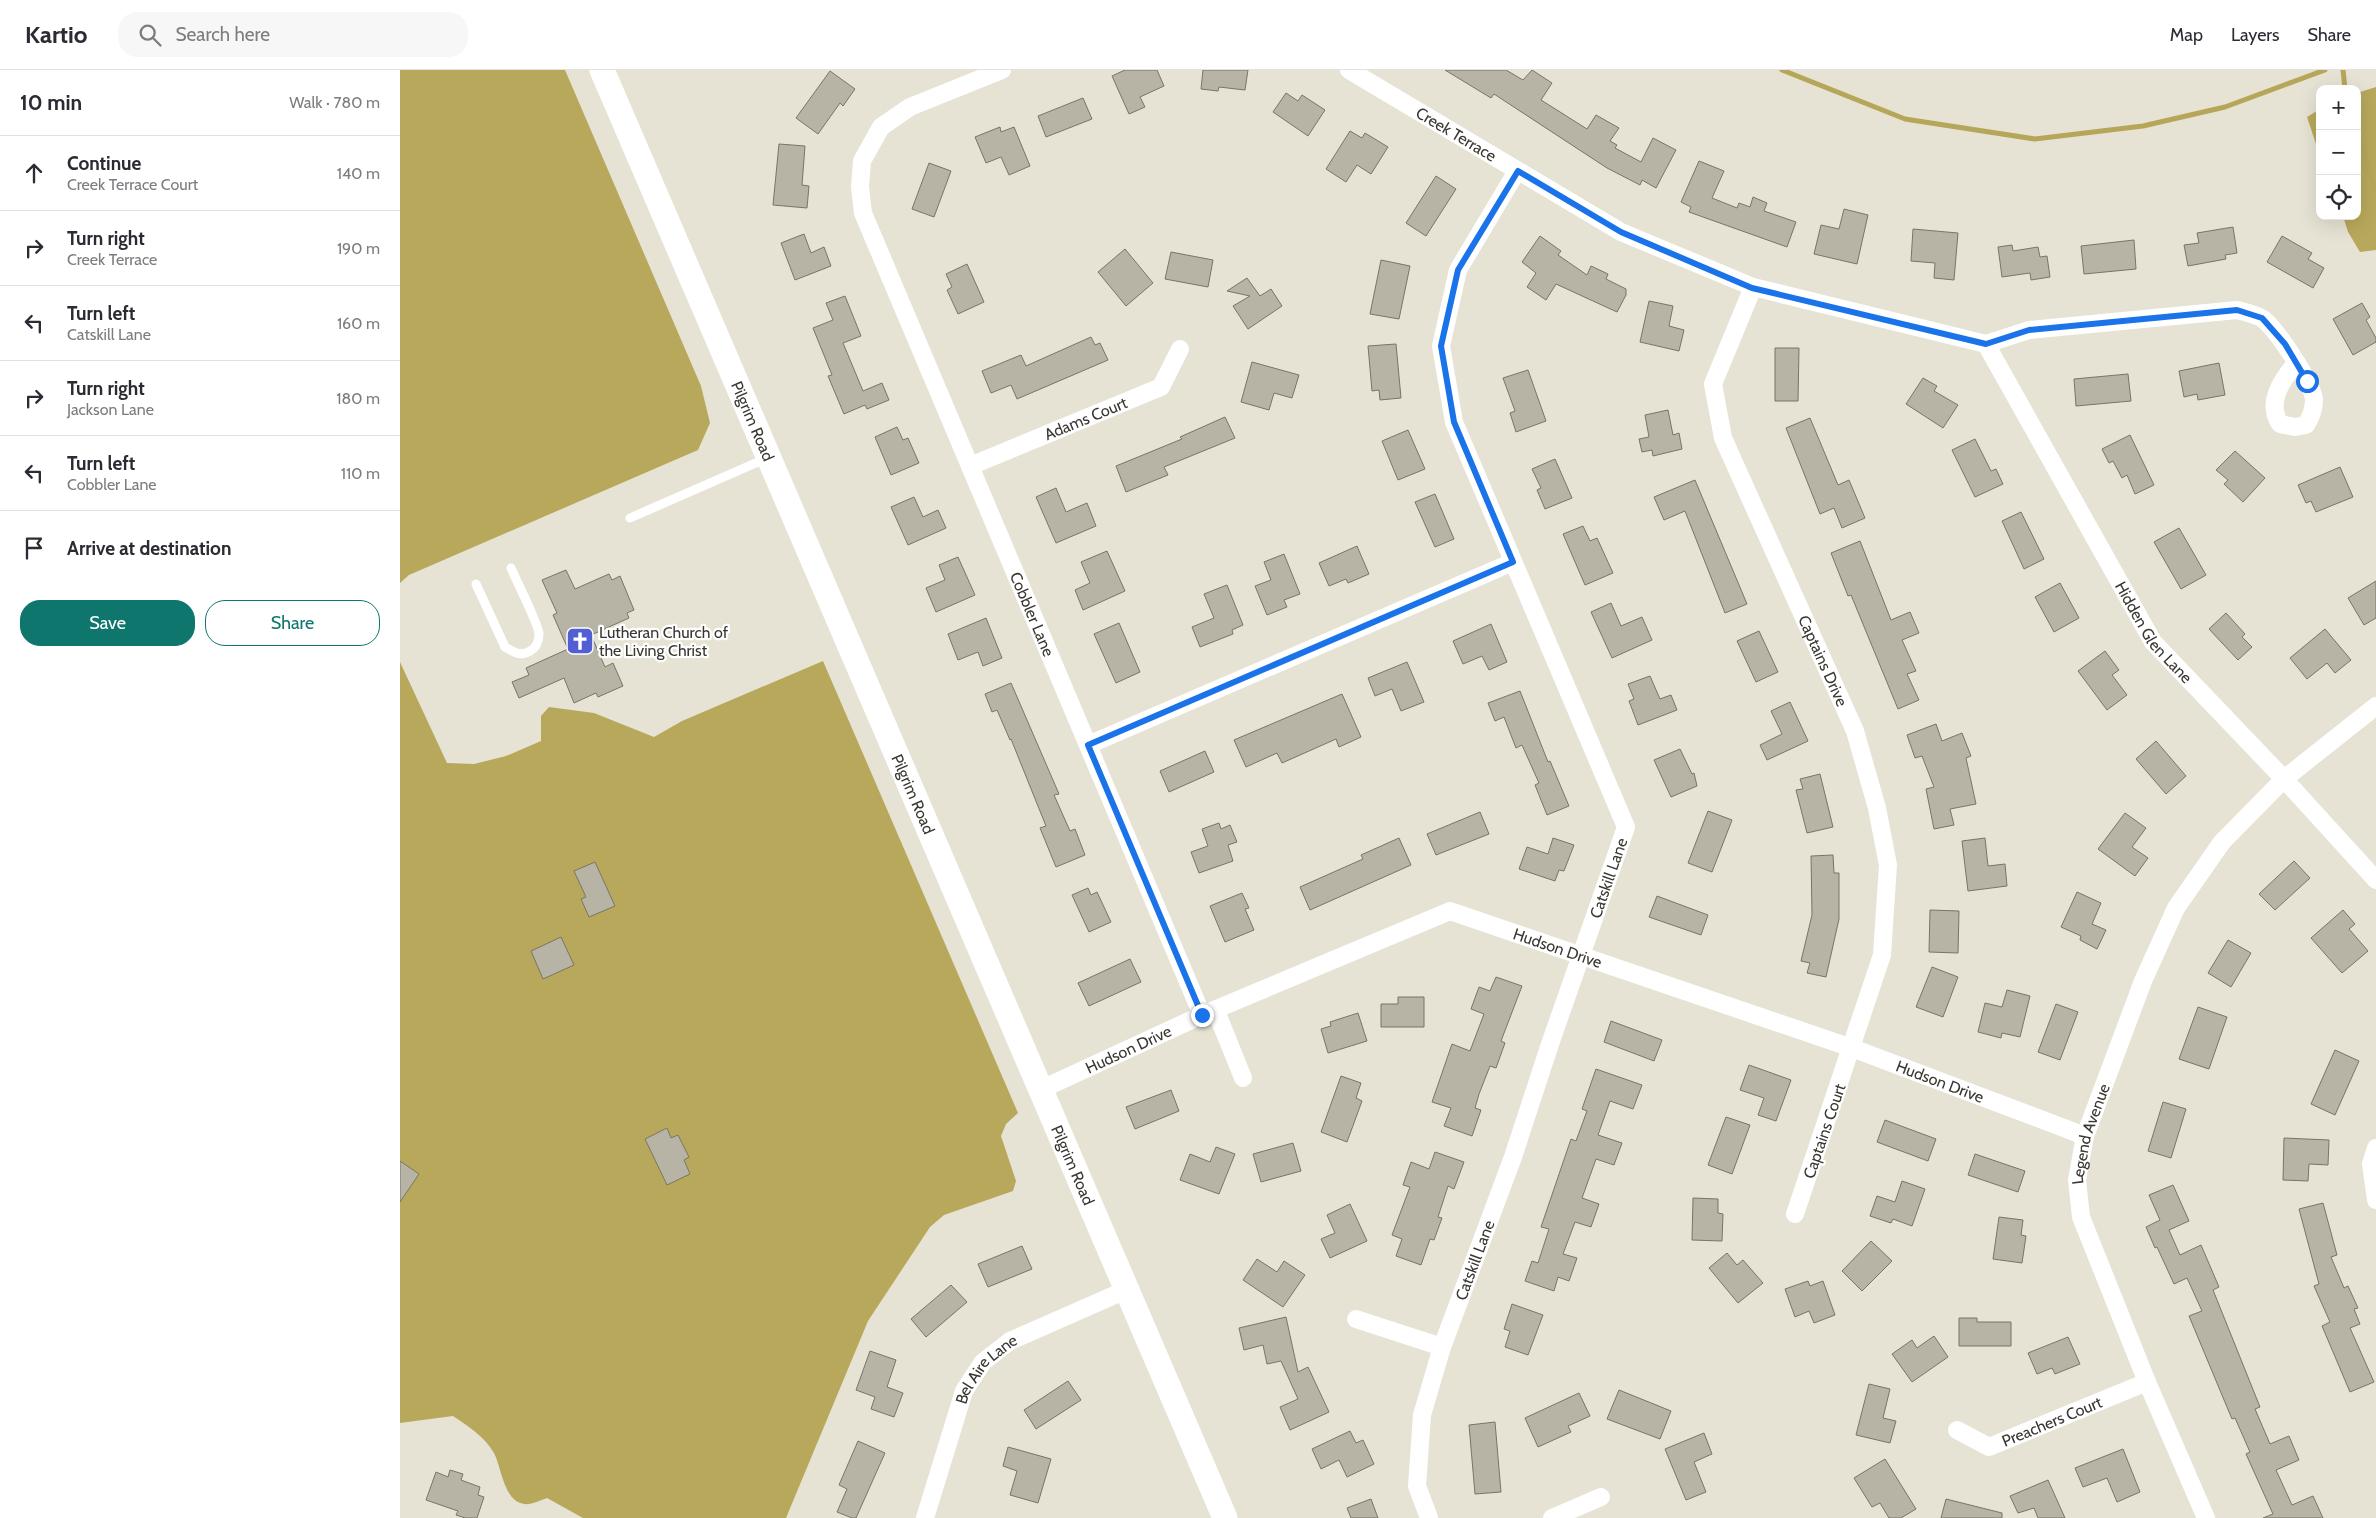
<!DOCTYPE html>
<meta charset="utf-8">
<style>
body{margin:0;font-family:Cabin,sans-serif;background:#f7f7f7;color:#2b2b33}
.controls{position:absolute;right:15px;top:15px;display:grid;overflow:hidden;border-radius:10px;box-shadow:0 5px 20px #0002}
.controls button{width:45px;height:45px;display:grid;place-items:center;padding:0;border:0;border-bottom:1px solid #e1e1e2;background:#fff;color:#2b2b33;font:25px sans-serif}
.stop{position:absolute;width:15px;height:15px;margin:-11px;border:4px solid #1a73e8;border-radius:50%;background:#fff}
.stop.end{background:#1a73e8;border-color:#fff;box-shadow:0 1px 5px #0008}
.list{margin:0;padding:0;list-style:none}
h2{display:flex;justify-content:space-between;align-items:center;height:65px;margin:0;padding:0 20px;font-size:21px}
h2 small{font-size:16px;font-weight:400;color:#7c7c81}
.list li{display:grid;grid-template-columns:32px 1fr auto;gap:15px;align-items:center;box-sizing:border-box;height:75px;padding:0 20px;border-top:1px solid #e1e1e2}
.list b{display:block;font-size:19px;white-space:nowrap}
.list p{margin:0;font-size:16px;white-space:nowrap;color:#7c7c81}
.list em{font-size:16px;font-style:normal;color:#7c7c81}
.actions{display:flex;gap:10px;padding:15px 20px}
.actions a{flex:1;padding:11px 0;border:1px solid #0f766e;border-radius:20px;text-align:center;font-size:18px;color:#0f766e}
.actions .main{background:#0f766e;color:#fff}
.icon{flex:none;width:28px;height:28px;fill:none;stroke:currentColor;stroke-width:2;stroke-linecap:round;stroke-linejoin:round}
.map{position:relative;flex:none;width:1976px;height:1448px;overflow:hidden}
header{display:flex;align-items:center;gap:30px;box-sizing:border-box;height:70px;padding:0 25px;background:#fff;border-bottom:1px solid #e1e1e2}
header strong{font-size:24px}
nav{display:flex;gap:28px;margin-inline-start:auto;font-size:18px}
.search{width:350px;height:45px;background:#f7f7f7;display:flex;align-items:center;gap:12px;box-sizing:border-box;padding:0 18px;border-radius:20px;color:#7c7c81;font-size:19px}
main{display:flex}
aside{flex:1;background:#fff}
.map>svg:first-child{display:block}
</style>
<header>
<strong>Kartio</strong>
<div class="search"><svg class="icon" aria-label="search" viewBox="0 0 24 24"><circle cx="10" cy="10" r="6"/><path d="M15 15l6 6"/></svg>Search here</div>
<nav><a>Map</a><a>Layers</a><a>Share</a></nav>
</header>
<main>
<aside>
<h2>10 min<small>Walk · 780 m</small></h2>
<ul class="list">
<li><svg class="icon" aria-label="ahead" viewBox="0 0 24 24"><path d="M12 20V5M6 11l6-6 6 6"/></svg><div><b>Continue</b><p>Creek Terrace Court</p></div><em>140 m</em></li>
<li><svg class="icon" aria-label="right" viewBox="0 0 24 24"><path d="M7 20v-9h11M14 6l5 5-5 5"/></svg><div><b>Turn right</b><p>Creek Terrace</p></div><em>190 m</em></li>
<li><svg class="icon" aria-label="left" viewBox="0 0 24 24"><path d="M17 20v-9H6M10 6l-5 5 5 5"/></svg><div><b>Turn left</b><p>Catskill Lane</p></div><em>160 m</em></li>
<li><svg class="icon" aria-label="right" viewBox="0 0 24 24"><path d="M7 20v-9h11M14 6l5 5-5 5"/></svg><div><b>Turn right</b><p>Jackson Lane</p></div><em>180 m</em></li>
<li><svg class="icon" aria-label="left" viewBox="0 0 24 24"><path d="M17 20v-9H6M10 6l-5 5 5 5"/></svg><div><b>Turn left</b><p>Cobbler Lane</p></div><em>110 m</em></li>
<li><svg class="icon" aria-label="arrive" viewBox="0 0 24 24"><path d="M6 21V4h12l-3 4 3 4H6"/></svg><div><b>Arrive at destination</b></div></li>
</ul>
<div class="actions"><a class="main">Save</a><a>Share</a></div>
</aside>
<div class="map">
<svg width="1976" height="1448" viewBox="0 0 1976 1448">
<rect width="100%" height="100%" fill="#e6e3d4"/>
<path fill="#b8a85b" d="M0,0H165L301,316L310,353L298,380L9,505L0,513Z
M1976,17V180L1960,182L1948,162L1943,146H1957V23Z
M1920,39V86L1907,47Z
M423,591L618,1043L606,1054L601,1066L616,1111L613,1121L544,1145L530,1157L468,1251L386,1448H183L147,1428C141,1430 135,1433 129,1434C104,1437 102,1398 94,1383C84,1366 69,1357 53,1346L0,1353V592L47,693L74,694L106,686L141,671V646L149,637L194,643L254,667L282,651Z"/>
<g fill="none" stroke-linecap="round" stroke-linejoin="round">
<path stroke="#b6a659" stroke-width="5" d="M1382,0L1505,49L1635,69L1743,56L1825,37L1925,0
M1943,0L1945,19
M1957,61L1976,122"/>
</g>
<path fill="#b7b4a6" stroke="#777567" d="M725,0H757L764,16L740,27L745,37L729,44L712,6Z
M803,0H848L845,20L819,17L818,21L801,19Z
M1045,0H1106L1123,10L1132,0L1152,13L1141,30L1187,59L1196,45L1219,58L1210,71L1217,75L1215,78L1241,92L1253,68L1276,80L1256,118L1242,110L1240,115L1207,98L1094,24L1091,28Z
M430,1L455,19L443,36L440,33L418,64L396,48Z
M886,23L898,31L902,25L925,40L908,66L873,42Z
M683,28L692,49L646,67L638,46Z
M600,57L601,62L614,57L630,96L609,105L601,87L586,93L575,67Z
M950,61L962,68L965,63L988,77L971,104L957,95L946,112L926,99Z
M379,74L405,76L402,115L409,116L407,138L373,135Z
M1299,91L1324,101L1312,128L1337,138L1339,133L1350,137L1353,127L1367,133L1364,141L1396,152L1387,177L1289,142L1291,137L1281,132Z
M529,93L551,101L534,147L512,139Z
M1036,106L1056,119L1026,166L1006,153Z
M1444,139L1468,145L1457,194L1414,184L1421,155L1439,159Z
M1833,157L1837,183L1825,185L1826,189L1788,196L1784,175L1799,173L1797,163Z
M1513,159L1558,163L1554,210L1534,208L1535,193L1511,191Z
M404,164L411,183L424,177L431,196L395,210L381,173Z
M1140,166L1161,181L1158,185L1187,205L1191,196L1208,204L1206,209L1226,219V225L1217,242L1156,214L1146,230L1127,217L1136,203L1122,192Z
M1882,166L1912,183L1908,189L1924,198L1913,218L1867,192Z
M1734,170L1736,199L1684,204L1681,176Z
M1612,175L1613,181L1638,177L1640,187L1647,186L1650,207L1631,210L1630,203L1602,207L1598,177Z
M725,179L753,213L726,236L698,202Z
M771,182L813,190L808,217L765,209Z
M981,190L1010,196L999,249L970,244Z
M567,194L584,232L558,244L547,220L552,217L546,204Z
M847,208L860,226L871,219L882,236L848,259L833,236L850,226L827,221Z
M445,226L461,266L443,273L463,321L482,313L489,330L467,339L465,335L444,344L428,306L432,305L413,258L433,250L426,233Z
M1249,231L1273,236L1269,256L1284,260L1279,281L1240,272Z
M1962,233L1970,247L1966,250L1976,268V272L1953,285L1933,249Z
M691,267L695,275L700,273L708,290L617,329L611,315L591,323L582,301L621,285L626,296Z
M996,274L1001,328L980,330L979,320L972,321L968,276Z
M1375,278H1399L1398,331H1375Z
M852,292L899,305L892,328L874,323L869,340L841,332Z
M1819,293L1825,325L1798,330L1797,324L1784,327L1779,301Z
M1128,300L1146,351L1116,362L1110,343L1115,341L1103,308Z
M1728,304L1731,331L1676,336L1674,309Z
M1523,308L1537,316L1534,321L1558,335L1543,358L1506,334Z
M1268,340L1273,365L1279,363L1282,379L1253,386L1252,380L1242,382L1239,369L1249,367L1245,345Z
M825,347L835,368L764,397L768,405L726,422L716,396L782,369L780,367Z
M1410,348L1438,415L1449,410L1465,448L1442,458L1434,438L1420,444L1386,358Z
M497,357L503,370L508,368L519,393L491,405L475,367Z
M1008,360L1025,399L998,410L982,371Z
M1730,365L1754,415L1735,424L1727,405L1722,408L1713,391L1709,393L1702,379Z
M1575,369L1591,401L1596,399L1603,414L1575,427L1552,380Z
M1835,381L1865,408L1843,432L1824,414L1828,410L1816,400Z
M1155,389L1172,428L1145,439L1137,420L1141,418L1132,399Z
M1940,397L1953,427L1916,442L1911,431L1906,433L1898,415Z
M1295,410L1347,534L1325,543L1285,441L1264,450L1254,427Z
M656,418L666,442L687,433L696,456L656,473L636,427Z
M1035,424L1054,469L1035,477L1015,432Z
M514,427L523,447L538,440L546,458L508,475L491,437Z
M1621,442L1644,489L1624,499L1602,451Z
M1183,456L1190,471L1197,468L1213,503L1185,515L1163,464Z
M1779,458L1806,505L1781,519L1754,472Z
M1460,471L1491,550L1510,542L1519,563L1502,570L1516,601L1507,604L1519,630L1498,639L1451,525L1448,526L1431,483Z
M957,476L969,504L948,513L946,509L929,516L919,493Z
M707,481L725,521L683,540L675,520L690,513L681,492Z
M884,484L900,524L884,530L887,537L867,545L855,516L871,510L864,492Z
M558,487L575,525L536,542L526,518L545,510L539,495Z
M166,500L175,519L209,504L212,510L220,506L234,540L227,543L229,548L191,565L205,597L213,593L223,616L198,627L196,623L174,633L164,608L119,628L112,612L129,605L126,598L168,579L153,545L157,543L142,510Z
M1976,511V548L1964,555L1948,528Z
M1660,513L1679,548L1654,562L1635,527Z
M827,515L843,555L832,560L833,564L800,577L792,557L814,548L804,524Z
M1211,533L1221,556L1242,547L1252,570L1212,588L1191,542Z
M1826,543L1845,564L1842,567L1852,577L1838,590L1809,559Z
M586,548L602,588L583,596L578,582L558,590L548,564Z
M719,553L740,602L716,613L694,564Z
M1091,554L1107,592L1089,600L1082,586L1063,594L1053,571Z
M1925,559L1951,590L1935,603L1927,593L1907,609L1890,588Z
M1359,561L1378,602L1356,612L1337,571Z
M1705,581L1719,600L1712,605L1727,625L1707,640L1678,601Z
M1007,592L1024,632L1001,641L992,619L975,626L968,608Z
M1250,606L1260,629L1271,625L1277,640L1238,655L1229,631L1234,629L1228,614Z
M611,613L659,724L654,725L670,761L675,759L685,785L656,797L640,758L646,756L611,669L610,670L597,640L592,642L585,624Z
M1120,621L1148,692L1150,691L1169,736L1147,745L1135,715L1139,713L1122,675L1116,678L1104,647L1095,651L1088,633Z
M942,624L961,667L939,677L936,669L882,693L877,683L846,697L834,670Z
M1390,632L1408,671L1367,690L1360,675L1382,664L1371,641Z
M1536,654L1542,671L1562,663L1571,686L1566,688L1576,734L1550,739L1554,755L1534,759L1526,719L1534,717L1522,686L1515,688L1507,665Z
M1756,671L1786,706L1766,724L1736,689Z
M1280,679L1292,704L1294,703L1297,716L1271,727L1254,690Z
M805,681L814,702L769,722L760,701Z
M1420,704L1433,757L1407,763L1396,720L1403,719L1400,709Z
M1308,741L1332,750L1312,802L1288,793Z
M1080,742L1089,764L1036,785L1027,764Z
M1725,743L1746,758L1732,777L1748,788L1735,806L1698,779Z
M819,753L821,759L830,755L837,772L828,775L833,791L799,803L791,782L808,776L802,759Z
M999,768L1011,795L910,840L900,817L963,789L961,785Z
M1153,768L1174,775L1164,801L1159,800L1155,811L1119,799L1127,777L1148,784Z
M1585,768L1588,796L1605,794L1607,816L1568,821L1562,771Z
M1433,785L1434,803H1439V849L1426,907L1407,903L1410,893L1401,891L1412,845L1411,786Z
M1894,791L1910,808L1875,840L1859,824Z
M195,792L215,836L189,847L181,829L186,827L174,801Z
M688,818L691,825L697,822L711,852L689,862L672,825Z
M1677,822L1701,833L1692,854L1706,860L1697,879L1680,870L1681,866L1661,857Z
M842,823L849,838L845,839L854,860L825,872L810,836Z
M1257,826L1308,845L1301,865L1249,847Z
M1530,840L1559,841L1558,883L1529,882Z
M1943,840L1955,854L1949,859L1968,881L1942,903L1911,868Z
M161,867L174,895L143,909L131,881Z
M1828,870L1851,883L1831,917L1808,903Z
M730,889L741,912L689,936L678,913Z
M1532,897L1558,907L1543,947L1516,937Z
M1096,907L1122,916L1101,971L1105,973L1096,998L1090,996L1079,1024L1075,1038L1081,1040L1072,1066L1044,1056L1051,1038L1032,1032L1052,974L1070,981L1084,944L1071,939L1079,917L1090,921Z
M1607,920L1630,926L1620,967L1602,963L1601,968L1578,962L1585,933L1602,937Z
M998,927H1024V957H981V934H998Z
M1656,934L1678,942L1660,990L1638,982Z
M1798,937L1827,947L1809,999L1779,989Z
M958,943L967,971L928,983L921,959L931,956L930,952Z
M1211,951L1262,970L1254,991L1204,972Z
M1935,980L1959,991L1935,1045L1911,1034Z
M1349,995L1391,1010L1376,1051L1358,1045L1364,1028L1340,1020Z
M1196,999L1242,1015L1233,1039L1210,1031L1198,1065L1222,1073L1214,1095L1196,1089L1182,1128L1199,1134L1191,1157L1175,1152L1163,1184L1177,1188L1169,1211L1158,1207L1154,1221L1125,1211L1132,1191L1138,1193L1149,1159L1141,1157L1171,1069L1176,1071L1187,1041L1182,1039Z
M941,1006L961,1013L956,1028L962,1031L947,1072L921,1062Z
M771,1020L779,1041L735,1059L726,1037Z
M1763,1032L1786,1039L1771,1088L1748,1081Z
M1326,1047L1350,1055L1332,1104L1308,1095Z
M1485,1050L1536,1069L1528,1091L1477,1072Z
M267,1058L271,1068L278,1065L289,1087L284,1090L290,1104L267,1115L245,1069Z
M1884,1068L1929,1070L1928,1095L1909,1094L1908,1111L1883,1110Z
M893,1073L901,1101L861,1112L853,1084Z
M816,1077L835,1084L819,1124L780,1110L790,1084L810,1092Z
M1035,1082L1064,1092L1054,1119L1048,1116L1038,1147L1042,1148L1034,1170L1030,1169L1021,1195L996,1186L1002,1169L992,1165L1010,1117L1003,1115L1011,1092L1029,1099Z
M1575,1084L1625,1101L1618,1122L1568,1105Z
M0,1091L19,1104L0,1132Z
M1502,1111L1525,1119L1512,1156L1493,1149L1491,1153L1470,1146L1477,1126L1495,1132Z
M1773,1115L1789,1151L1769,1160L1780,1185L1801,1175L1819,1217L1813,1220L1860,1337L1855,1339L1870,1374L1889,1366L1899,1390L1876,1400L1892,1435L1913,1426L1923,1448H1863L1873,1444L1846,1384L1850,1382L1835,1348L1832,1349L1789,1246L1802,1241L1787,1208L1774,1214L1757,1177L1755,1178L1746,1157L1760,1150L1749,1125Z
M1293,1128L1318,1129V1143L1323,1144L1322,1171L1292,1170Z
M1923,1133L1937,1185L1931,1187L1944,1218L1948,1216L1958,1238L1954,1239L1960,1254L1950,1258L1974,1312L1950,1322L1922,1256L1930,1252L1914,1216L1919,1214L1899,1139Z
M950,1134L967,1171L930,1188L921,1169L935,1163L927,1145Z
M1599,1147L1623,1150L1621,1165L1626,1166L1622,1193L1593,1189Z
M1471,1171L1492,1191L1462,1221L1442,1201Z
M622,1176L632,1199L588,1217L578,1194Z
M1327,1183L1337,1195L1343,1190L1363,1213L1338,1233L1309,1198Z
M857,1189L877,1202L884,1191L905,1205L883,1237L843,1210Z
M1408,1211L1410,1216L1423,1211L1435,1245L1414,1253L1409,1241L1395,1247L1385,1219Z
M551,1215L567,1232L526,1267L511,1249Z
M1112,1234L1143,1245L1128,1285L1105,1277L1110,1261L1104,1259Z
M886,1247L898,1302L908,1297L929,1342L890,1360L880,1337L898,1329L881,1291L867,1294L863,1275L844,1280L839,1258Z
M1559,1248H1577V1252H1611V1276H1559Z
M1534,1266L1548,1287L1512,1312L1492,1284L1512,1270L1517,1278Z
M1668,1267L1680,1294L1655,1304L1652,1298L1637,1304L1628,1283Z
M470,1281L496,1290L487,1317L503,1323L494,1347L471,1339L475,1327L456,1320Z
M668,1311L681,1330L636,1359L624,1340Z
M1469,1314L1490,1319L1483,1348L1496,1351L1490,1373L1456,1365Z
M1219,1320L1271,1341L1260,1369L1207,1349Z
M1179,1323L1190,1346L1168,1356L1171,1362L1138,1377L1125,1348Z
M1095,1352L1101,1422L1075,1424L1069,1355Z
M950,1361L956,1373L963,1370L974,1394L947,1407L939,1390L921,1399L912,1379Z
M1304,1363L1312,1384L1294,1392L1306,1422L1286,1430L1265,1379Z
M458,1371L485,1383L456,1448H452L437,1442L447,1419L439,1415Z
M608,1377L651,1389L638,1433L610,1425L617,1401L603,1396Z
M1723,1379L1740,1422L1717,1432L1707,1408L1683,1417L1675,1398Z
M1485,1389L1516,1439L1501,1448H1489L1480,1433L1472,1437L1454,1408Z
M50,1400L63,1404L61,1410L80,1417L78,1425L84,1427L77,1448H65L56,1445L58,1441L26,1430L36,1402L48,1407Z
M1648,1410L1665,1448H1638L1634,1438L1618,1443L1610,1426Z
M971,1429L978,1448H951L947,1438Z
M1546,1429L1602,1443V1448H1541Z"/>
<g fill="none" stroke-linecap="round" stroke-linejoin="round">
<path stroke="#fff" stroke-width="9" d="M230,448L367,388
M76,514L105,577C113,582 121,587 130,581C136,578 139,571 139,564C139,555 116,510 111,498"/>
<g stroke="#fff" stroke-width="18">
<path id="s1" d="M602,0L510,37L481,57L462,91L460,117L463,143L802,945"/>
<path id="s2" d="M949,0L1221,162L1353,217L1586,274"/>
<path id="s3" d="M1353,217L1313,314L1323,368L1455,661L1477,738L1488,795L1482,885L1395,1144"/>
<path id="s4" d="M1586,274L1753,572L1884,709L1976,810"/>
<path d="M1586,274L1629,260L1837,240C1845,242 1856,244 1863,249C1876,259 1913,313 1914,330C1914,340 1911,347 1906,355L1895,357L1880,354C1866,332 1882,310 1896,293"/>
<path id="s5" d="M570,396L761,317L780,279"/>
<path d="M688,675L1113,492"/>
<path d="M816,941L843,1008"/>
<path id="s6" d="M642,1019L802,945L1050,841L1452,978L1685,1066"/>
<path d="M1976,1078L1971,1094L1976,1130"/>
<path d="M956,1249L1042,1277"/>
<path id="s7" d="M1557,1360L1589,1377L1747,1312"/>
<path id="s8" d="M525,1448L564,1321L583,1292L610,1271L726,1220"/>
<path id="s9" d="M1029,1448L1017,1416L1022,1345L1042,1277L1113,1087L1150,974L1226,757L1054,352L1041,276L1058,200L1117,101"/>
<path d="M1152,1448L1201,1427"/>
<path id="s10" d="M1806,1448L1747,1312L1681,1147L1677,1110L1685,1066L1743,911L1776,838L1822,772L1884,709L1976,636"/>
</g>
<path stroke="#fff" stroke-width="25" id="s11" d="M202,0L825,1448"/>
</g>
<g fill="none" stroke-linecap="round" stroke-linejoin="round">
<path stroke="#1a73e8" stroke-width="6" d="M802,945L688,675L1113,492L1054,352L1041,276L1058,200L1118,101L1221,162L1352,218L1586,274L1629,260L1837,240L1862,248L1885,274L1907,311"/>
</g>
<defs>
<g id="church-square" transform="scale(1.4375)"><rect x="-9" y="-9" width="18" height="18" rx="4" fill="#525ed4" stroke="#fff"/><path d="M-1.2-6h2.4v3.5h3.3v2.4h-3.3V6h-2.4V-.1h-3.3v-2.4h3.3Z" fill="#fff"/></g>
</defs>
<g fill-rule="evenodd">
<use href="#church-square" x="180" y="571"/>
</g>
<g text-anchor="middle" stroke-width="4.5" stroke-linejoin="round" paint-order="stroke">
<g font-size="16" fill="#393731" stroke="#fff">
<text dy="6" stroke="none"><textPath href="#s2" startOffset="125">Creek Terrace</textPath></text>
<text dy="6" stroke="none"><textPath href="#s5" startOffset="125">Adams Court</textPath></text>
<text dy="6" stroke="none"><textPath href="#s11" startOffset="382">Pilgrim Road</textPath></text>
<text dy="6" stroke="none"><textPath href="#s1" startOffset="661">Cobbler Lane</textPath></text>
<text dy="6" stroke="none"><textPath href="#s4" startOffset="334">Hidden Glen Lane</textPath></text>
<text dy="6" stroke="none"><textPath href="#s3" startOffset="404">Captains Drive</textPath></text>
<text dy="6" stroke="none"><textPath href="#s11" startOffset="788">Pilgrim Road</textPath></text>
<text dy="6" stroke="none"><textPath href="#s9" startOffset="674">Catskill Lane</textPath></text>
<text dy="6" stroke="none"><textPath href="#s6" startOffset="559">Hudson Drive</textPath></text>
<text dy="6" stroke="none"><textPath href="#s6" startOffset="95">Hudson Drive</textPath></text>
<text dy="6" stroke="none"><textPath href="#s6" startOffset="964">Hudson Drive</textPath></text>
<text transform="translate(1424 1061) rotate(-71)" y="6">Captains Court</text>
<text dy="6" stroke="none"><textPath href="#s10" startOffset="411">Legend Avenue</textPath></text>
<text dy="6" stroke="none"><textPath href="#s11" startOffset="1192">Pilgrim Road</textPath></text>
<text dy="6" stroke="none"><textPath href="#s9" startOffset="269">Catskill Lane</textPath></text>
<text dy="6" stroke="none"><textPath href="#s8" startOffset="164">Bel Aire Lane</textPath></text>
<text dy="6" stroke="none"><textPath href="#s7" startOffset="104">Preachers Court</textPath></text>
</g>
<g font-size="16" fill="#393731" stroke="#fff" text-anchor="start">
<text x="199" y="568">Lutheran Church of<tspan x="199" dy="18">the Living Christ</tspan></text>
</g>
</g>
</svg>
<div class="controls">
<button>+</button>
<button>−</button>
<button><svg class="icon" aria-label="locate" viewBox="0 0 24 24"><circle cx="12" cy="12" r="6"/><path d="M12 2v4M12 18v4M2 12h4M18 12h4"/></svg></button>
</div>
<div class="stop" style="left:1907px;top:311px"></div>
<div class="stop end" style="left:802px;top:945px"></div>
</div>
</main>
